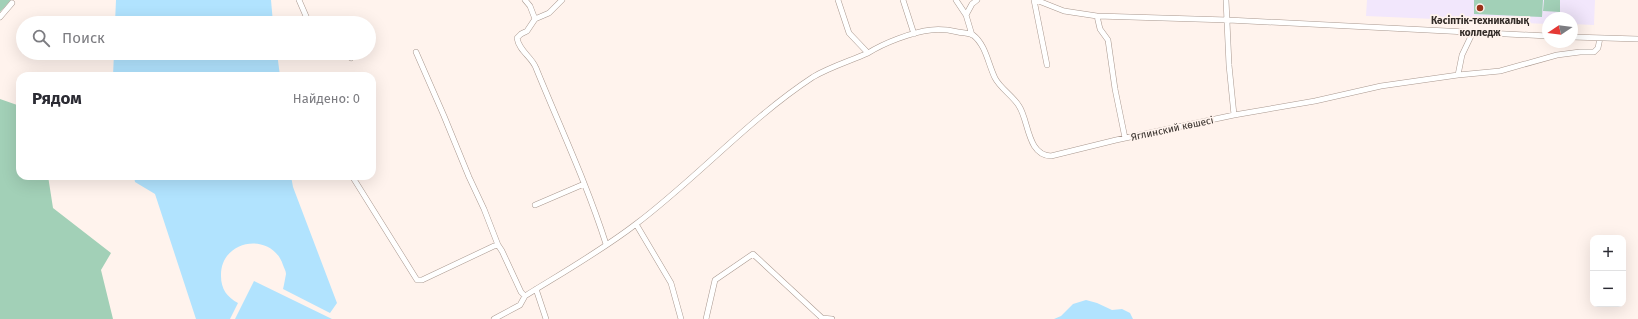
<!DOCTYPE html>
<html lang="ru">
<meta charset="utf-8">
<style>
body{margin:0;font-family:"Fira Sans",sans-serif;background:#f2f2f3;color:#2b2b33}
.controls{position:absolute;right:12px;bottom:12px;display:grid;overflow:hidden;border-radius:8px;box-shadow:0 4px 16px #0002}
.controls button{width:36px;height:36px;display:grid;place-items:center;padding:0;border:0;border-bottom:1px solid #e1e1e2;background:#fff;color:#2b2b33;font:20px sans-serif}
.compass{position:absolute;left:1542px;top:12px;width:36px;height:36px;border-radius:50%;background:#fff;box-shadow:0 4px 16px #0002;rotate:257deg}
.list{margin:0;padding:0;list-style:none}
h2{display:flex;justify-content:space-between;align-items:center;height:52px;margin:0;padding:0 16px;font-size:17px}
h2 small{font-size:13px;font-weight:400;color:#7c7c81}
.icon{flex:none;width:22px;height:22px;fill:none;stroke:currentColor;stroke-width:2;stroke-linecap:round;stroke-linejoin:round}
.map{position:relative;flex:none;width:1638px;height:319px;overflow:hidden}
.search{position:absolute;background:#fff;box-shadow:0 4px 16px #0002;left:16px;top:16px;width:360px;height:44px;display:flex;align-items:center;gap:10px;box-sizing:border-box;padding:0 14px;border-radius:22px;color:#7c7c81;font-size:15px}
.panel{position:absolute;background:#fff;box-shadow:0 4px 16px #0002;left:16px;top:72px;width:360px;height:108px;border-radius:12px}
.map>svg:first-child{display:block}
</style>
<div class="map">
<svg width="1638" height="319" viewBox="0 0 1638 319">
<rect width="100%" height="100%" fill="#fff3ed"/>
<path fill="#f2e7fc" d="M1367,0H1595L1594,25L1572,24V18H1548V24L1366,16Z"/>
<path fill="#a2d0b7" d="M0,0H11L0,12Z
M1474,0H1543L1542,17L1474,14Z
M1544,0H1560V12L1543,11Z
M0,99L20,106V176H48L53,208L111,253L101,270L113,319H0Z"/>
<path fill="#b1e3fe" d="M116,0H271L273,23H115Z
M114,53H277L280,76H113Z
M134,176H291L293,187L337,303L330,313L283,289C284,285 285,279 286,274C286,271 284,268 283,265C272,231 220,239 221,276C221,289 227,297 238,303L230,319H196L155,194L135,182Z
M254,281L332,319H235Z
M1086,300L1097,303L1112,310L1122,309L1130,313L1133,319H1054L1061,316L1073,304Z"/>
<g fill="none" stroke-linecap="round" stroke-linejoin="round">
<g stroke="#a9988f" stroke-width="6">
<path id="minor" d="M299,0L309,23
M525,0L530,6L535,19L527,31L521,34L517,38C519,51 532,57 536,68C560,127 587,184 606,244
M838,0L849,33L868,53C884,43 912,32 931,30C940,29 949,30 958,32C962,33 969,33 973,35C986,45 988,64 995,78C1000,88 1013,96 1019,106C1029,121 1027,155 1051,156L1116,140L1234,115L1315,101L1381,86L1458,75L1500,71L1557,55L1580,52H1594L1598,48L1600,38
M903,0L914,34
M956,0L966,15L972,35
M1034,0L1047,65
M1036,0L1064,11L1097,16L1228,20L1548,36
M1226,0L1229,65L1234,115
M966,15L972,4L977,0
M1097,16L1100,29L1108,40L1115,89L1125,138
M0,17L12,3
M535,19L549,13L562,0
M1572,37L1638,39
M416,52L444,116L469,177L484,209L498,245L502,251L521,292L525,296
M343,53L351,58
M1458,75L1462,55L1473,32
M352,176L417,280H422L494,246L498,245
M535,205L584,184
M636,224L671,283L681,319
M536,289L546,319
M494,319L520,305L525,296C562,273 601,251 636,224C697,178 749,119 813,77C830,67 850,61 868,53
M706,319L715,280L753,254L822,318L832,319"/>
</g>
<use href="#minor" stroke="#fff" stroke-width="5"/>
</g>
<circle fill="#9a3218" stroke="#fff3ed" stroke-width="1.5" cx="1480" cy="8" r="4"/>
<g text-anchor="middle" stroke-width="3.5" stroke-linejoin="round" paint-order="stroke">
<g font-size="10" font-weight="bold" fill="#322b27" stroke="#fff3ed">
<text x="1480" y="24">Кәсіптік-техникалық<tspan x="1480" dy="12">колледж</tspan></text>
</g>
<g font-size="10" fill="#322b27" stroke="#fff3ed">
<text transform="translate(1172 128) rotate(-12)" y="4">Яглинский көшесі</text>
</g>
</g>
</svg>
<div class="controls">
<button>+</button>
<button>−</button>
</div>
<svg class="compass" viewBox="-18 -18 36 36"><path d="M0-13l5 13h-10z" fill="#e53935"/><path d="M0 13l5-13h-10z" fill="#7c7c81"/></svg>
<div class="search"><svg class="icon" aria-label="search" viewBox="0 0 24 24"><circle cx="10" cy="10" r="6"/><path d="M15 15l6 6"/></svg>Поиск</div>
<section class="panel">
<h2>Рядом<small>Найдено: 0</small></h2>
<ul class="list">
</ul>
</section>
</div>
